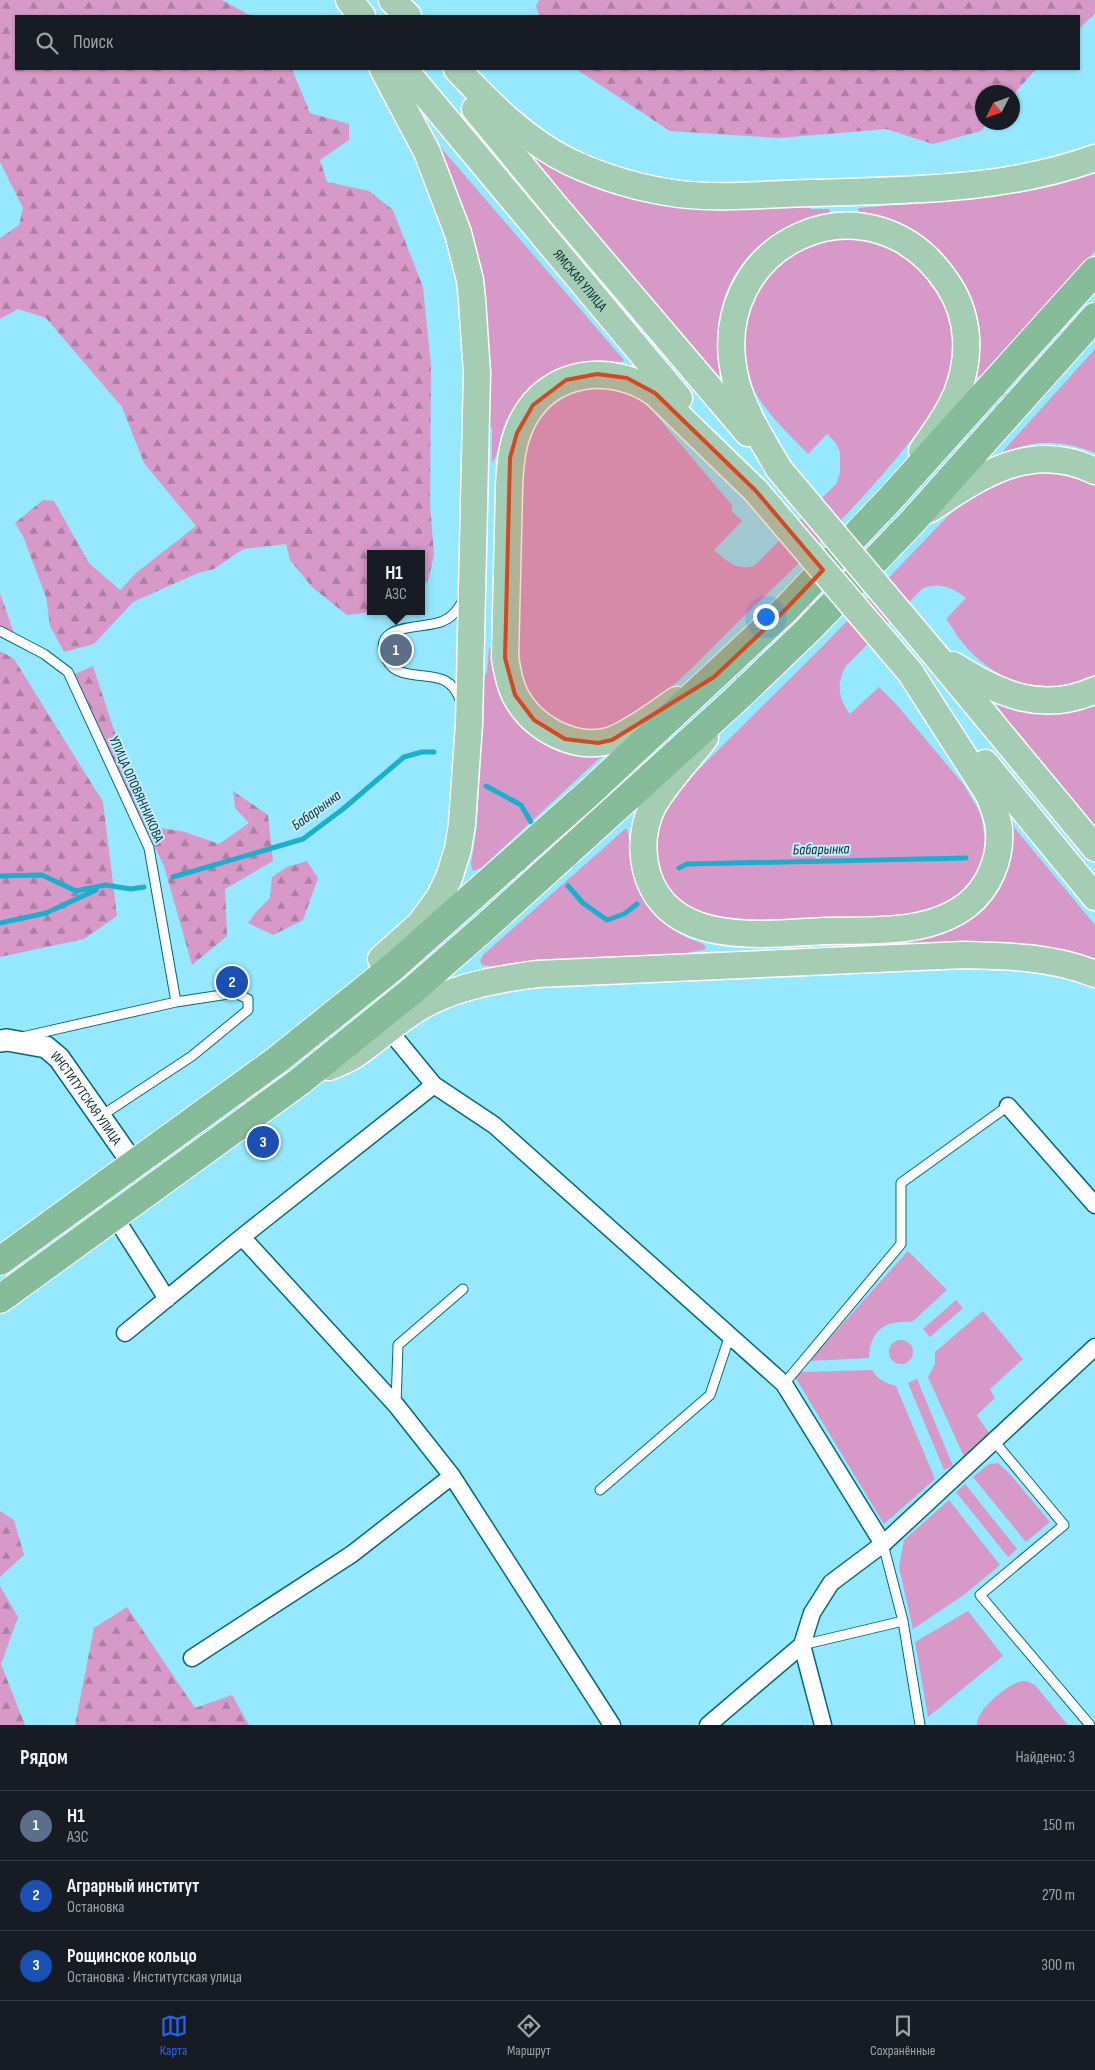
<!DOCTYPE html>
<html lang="ru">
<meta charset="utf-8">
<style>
body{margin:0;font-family:"Sofia Sans Condensed",sans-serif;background:#242831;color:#f1f3f6}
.compass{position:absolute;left:975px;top:85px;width:45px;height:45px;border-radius:50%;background:#171b24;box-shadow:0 1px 4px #0004;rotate:228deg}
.you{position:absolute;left:765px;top:616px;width:18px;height:18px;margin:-12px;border:4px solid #fff;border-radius:50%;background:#1a73e8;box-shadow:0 0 0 8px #1a73e833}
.badge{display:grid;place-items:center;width:32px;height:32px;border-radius:50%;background:#2563eb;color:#fff;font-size:16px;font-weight:700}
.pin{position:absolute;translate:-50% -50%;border:2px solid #fff;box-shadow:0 1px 5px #0006}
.popup{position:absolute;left:367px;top:550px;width:58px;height:65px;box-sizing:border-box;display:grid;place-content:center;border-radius:0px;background:#171b24;filter:drop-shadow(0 1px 4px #0005);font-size:16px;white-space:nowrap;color:#9ea1a6}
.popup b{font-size:19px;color:#f1f3f6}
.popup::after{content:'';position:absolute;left:50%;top:100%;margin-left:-10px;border:10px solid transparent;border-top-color:#171b24}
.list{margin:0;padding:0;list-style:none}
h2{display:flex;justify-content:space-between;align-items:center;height:65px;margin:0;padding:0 20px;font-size:21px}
h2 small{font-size:16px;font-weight:400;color:#9ea1a6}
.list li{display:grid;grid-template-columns:32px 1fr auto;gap:15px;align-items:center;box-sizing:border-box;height:70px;padding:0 20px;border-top:1px solid #363941}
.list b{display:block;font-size:19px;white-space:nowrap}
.list p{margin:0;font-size:16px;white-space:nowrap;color:#9ea1a6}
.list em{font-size:16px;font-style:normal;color:#9ea1a6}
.icon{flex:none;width:28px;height:28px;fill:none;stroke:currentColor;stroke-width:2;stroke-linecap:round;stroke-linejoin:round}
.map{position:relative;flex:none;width:1095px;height:1725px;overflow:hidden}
.search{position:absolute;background:#171b24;box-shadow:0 1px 4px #0004;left:15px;right:15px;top:15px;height:55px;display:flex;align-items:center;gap:12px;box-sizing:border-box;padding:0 18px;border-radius:0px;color:#9ea1a6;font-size:19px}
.sheet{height:275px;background:#171b24}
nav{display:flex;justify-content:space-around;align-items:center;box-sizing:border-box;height:70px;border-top:1px solid #363941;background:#171b24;font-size:14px;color:#9ea1a6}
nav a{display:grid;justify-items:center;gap:2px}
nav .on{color:#2563eb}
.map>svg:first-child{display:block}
</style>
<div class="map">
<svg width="1095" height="1725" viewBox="0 0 1095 1725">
<defs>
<pattern id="forest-firs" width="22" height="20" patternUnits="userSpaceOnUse" patternTransform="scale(1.25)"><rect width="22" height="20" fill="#d79ac8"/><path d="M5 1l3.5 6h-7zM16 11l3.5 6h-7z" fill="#ad7ea3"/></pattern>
</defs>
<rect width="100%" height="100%" fill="#95e8fd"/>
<path fill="#d79ac8" d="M436,142L624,360L622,362C604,361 590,365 572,370C563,373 552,375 543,379C524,388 511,409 504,427C500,436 498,457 492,463V428L486,422Z
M518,146L554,164L805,204L811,209H829L831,213C748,227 704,294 721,376L719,378Z
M1095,171V251L979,377L977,376C981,343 979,333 967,302C964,294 962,284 958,277C935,240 900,220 858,212L859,208L883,206L888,201Z
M835,239C877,239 894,246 924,275C949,299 961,340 950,373C944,394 931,414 918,431C866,500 797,565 735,625C704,655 647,719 605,729C581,735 556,723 539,707C510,678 520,603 521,565C522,508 509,417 575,393C593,386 616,387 634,396C651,405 663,424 676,439C695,461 713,483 732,505V511L742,521L714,550C726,561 738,571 754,566L836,484L840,473V452L835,442L827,434L808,454C789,434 761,409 751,383C732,333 753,276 798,250C809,244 824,243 835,239Z
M1095,349V453C1062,440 1036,439 1004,453V450Z
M1030,471L1062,472L1095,486V675C1044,699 996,684 961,641C956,635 952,626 946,619L966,598C952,587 940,582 923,588L846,666C836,683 838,698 850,714L879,687L896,704L964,785L981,814L985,840L983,855L977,871L969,884L956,897L941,907L909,915L887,917L740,924L689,910L667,891L653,852L661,815L680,788L823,646L949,515L984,488Z
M489,647L493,651L511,712L528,732L546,745L565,752L601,754V757L481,868L473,871L471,864L477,826L484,677L487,672Z
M999,704C1008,706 1016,710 1025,712C1048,717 1073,713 1095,706V830L1003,719L1004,715L997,706Z
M1012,825L1095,925V963L927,946L922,943H909L906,940L952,929L980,911Z
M625,829H627C630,838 629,847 630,856C632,875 639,894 651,909C661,922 675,932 690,939C696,942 704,942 706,948C700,953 693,949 685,955L500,968L482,965L480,961L483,955Z
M908,1251L947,1290L912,1322C885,1320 870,1330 869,1358L809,1361Z
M956,1300L963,1308L930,1337L923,1329Z
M983,1311L1023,1359L990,1389L995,1398L977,1415L990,1435L965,1459L928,1377L935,1364V1352Z
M889 1352a12 12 0 1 1 24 0a12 12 0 1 1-24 0Z
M872,1370C878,1379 884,1383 896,1386L935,1479L884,1524L795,1377L801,1372Z
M917,1379L953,1466L944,1470L908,1383Z
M998,1463L1010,1474L1050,1522L1026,1542L973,1477L989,1464Z
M965,1484L1017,1549L1008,1557L956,1492Z
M949,1500L1000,1565L965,1594L913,1629L899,1567L904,1540Z
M968,1611L1003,1656L928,1717L915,1642Z
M1026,1681L1035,1685L1068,1725H977C976,1711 1002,1690 1014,1684C1017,1682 1022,1681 1026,1681Z"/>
<path fill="url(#forest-firs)" d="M0,0H222L251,16H16V69H292L310,113L349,124V140L320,160L327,182L369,191L393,210L423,287L431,366L430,503L434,555L428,581L421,588V554H371V611H378L347,615L312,587L290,560L286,544L243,549L214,569L198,573L133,602L94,644L64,652L50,626L46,597L23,536L15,523L43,500L54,501L89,563L120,590L137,572L196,526L144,463L122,407L46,318L18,309L0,319V238L19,225L23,208L0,162Z
M539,0H1095V13L1079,29V16H539L536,6Z
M576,69H1036L1013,95L1012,92H982V122L988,123L981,131L933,144L886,129L779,138L670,131Z
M0,593L14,633L0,625Z
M0,651L14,659L103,802L117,916L84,939L0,957Z
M93,666L135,794L155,827L185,832L219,844L249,823L235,808L233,791L268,815L273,861L225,889L227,936L192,965L164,866L72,675Z
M307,861L318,878L303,920L273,935L248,923L256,912L270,898L272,877L287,867Z
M0,1511L14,1520L24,1555L0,1577Z
M0,1586L18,1617L1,1664L25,1725H0Z
M127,1607L195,1708L232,1695L249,1725H75L94,1628Z"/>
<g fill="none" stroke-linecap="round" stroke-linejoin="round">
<path stroke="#1ab0cd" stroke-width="5" d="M486,786L521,805L531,822
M679,868L687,864L966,858
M0,876L42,875L76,891L105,885L131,889L144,887
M173,877L303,839L343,809L404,757L422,752H434
M568,886L583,903L607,920L624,914L637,904
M0,923L46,913L96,890"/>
<g stroke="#026a7d" stroke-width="11">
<path id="service" d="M0,631L44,654L68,672L149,848L176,1002
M461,702C450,669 426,680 401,672C395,670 390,666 387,660C368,621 425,630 443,621C453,617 458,609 464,599
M22,1037L176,1002L235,993L248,999V1010L192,1056L101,1116
M784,1384L901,1244V1183L1008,1106
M396,1405L398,1345L463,1289
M994,1441L1064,1525L980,1595L1090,1725
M600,1490L710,1395L730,1335
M903,1621L920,1725
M802,1645L903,1621L883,1544"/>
</g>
<g stroke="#026a7d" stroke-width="19">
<path id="minor" d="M388,1029L434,1085L494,1125L784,1384L883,1544
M1008,1106L1095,1205
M115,1217L167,1299
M242,1237L396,1405L452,1476L612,1725
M125,1333L242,1237L434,1085
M192,1658L352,1554L452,1476
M708,1725L802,1645
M823,1725L802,1645L812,1613L831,1583L883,1544L1095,1347"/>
</g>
<g stroke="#026a7d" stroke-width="24">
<g id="tertiary">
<path id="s1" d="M0,1041L7,1040L46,1047L59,1058L134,1165"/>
</g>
</g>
<g stroke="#fff" stroke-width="29">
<g id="primary">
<path d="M349,0L362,16"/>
<path d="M392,0L408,16"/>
<path id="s2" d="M404,69L679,398"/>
<path d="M457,69C491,105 525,140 570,162C604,178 642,189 679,194C722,199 767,194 811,193C907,190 1004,191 1095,158"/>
<path d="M475,109L555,206L748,433"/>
<path d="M779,469C763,441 744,413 736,381C701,242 871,166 948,284C970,317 971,357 957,393C949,414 934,433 922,451"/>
<path d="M930,509C981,475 1032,440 1095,471"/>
<path d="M932,651L1095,848"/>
<path d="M953,665C999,694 1042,714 1095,690"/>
<path d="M677,700C657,713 635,731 612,740C575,752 532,728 515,695C509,683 507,671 505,658L509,487C510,463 512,441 523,420C549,369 612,363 655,393L756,491"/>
<path d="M705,738C690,758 661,788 651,810C642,831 641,851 647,873C669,948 765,934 825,931C872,930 928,935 967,905C989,888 1001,858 999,831C999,819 993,807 989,795L910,672"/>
<path d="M985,763L1095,897"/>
<path d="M381,959L420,924L439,898L449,878L458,849L462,824L469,724L477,373L472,299L470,280L458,233L427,152L383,69"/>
<path d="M329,1067C337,1064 346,1060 353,1056C379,1039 401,1016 429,1002C463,985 500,979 537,974L964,955C1009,956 1053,957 1095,974"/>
</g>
</g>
<g stroke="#fff" stroke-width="30">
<path id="trunk" d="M0,1261L277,1060L393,967L590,792L786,609L891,498L1095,271
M0,1299L299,1082L413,990L484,928L734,701L809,629L913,521L1095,317"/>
</g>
<use href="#service" stroke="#fff" stroke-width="9"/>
<use href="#minor" stroke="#fff" stroke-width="16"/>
<use href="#tertiary" stroke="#fff" stroke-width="21"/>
<use href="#primary" stroke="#a5cdb4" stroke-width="26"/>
<use href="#trunk" stroke="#87bc9b" stroke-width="28"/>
<g stroke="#fff" stroke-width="29" stroke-linecap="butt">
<path id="primary-bridge" d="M779,469L932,651
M756,491L910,672"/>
</g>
<use href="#primary-bridge" stroke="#a5cdb4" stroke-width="26"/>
</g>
<path fill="#d24923" fill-opacity="0.2" stroke="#d24923" stroke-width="4" stroke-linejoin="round" d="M597,374L627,378L655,393L756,491L823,570L786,609L714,677L612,740L598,743L565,739L534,720L515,695L505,658L510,458L517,433L533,405L566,380Z"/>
<g text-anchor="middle" stroke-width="4" stroke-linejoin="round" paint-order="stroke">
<g font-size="14" fill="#0a2e36" stroke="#c0effc">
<text dy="5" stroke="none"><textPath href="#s2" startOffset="275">ЯМСКАЯ УЛИЦА</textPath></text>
<text transform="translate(137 789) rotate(66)" y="5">УЛИЦА ОЛОВЯННИКОВА</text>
<text dy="5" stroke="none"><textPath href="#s1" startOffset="112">ИНСТИТУТСКАЯ УЛИЦА</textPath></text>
</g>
<g font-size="15" font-style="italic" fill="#112e34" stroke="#c0effc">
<text transform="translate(316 810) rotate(-36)" y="5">Бабарынка</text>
<text transform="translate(821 849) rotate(-1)" y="5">Бабарынка</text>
</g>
</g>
</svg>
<svg class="compass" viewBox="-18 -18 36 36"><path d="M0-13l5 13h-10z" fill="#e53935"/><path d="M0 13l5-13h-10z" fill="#9ea1a6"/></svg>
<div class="you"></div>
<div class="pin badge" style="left:396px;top:650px;background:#5c6f8a">1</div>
<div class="popup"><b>Н1</b>АЗС</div>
<div class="pin badge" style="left:232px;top:982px;background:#1a4fb4">2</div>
<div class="pin badge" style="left:263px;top:1142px;background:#1a4fb4">3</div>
<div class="search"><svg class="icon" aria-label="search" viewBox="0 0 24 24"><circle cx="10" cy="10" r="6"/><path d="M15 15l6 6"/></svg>Поиск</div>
</div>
<section class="sheet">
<h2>Рядом<small>Найдено: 3</small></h2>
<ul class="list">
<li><span class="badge" style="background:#5c6f8a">1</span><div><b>Н1</b><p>АЗС</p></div><em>150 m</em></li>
<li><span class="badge" style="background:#1a4fb4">2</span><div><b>Аграрный институт</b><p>Остановка</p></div><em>270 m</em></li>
<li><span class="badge" style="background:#1a4fb4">3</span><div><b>Рощинское кольцо</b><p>Остановка · Институтская улица</p></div><em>300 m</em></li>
</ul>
</section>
<nav>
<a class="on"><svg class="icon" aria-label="map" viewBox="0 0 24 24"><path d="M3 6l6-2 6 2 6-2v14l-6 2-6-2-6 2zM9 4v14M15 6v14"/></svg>Карта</a>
<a><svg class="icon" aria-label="directions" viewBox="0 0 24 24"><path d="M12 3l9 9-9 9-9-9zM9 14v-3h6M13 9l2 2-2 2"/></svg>Маршрут</a>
<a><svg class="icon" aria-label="saved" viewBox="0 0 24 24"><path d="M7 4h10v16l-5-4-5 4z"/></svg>Сохранённые</a>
</nav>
